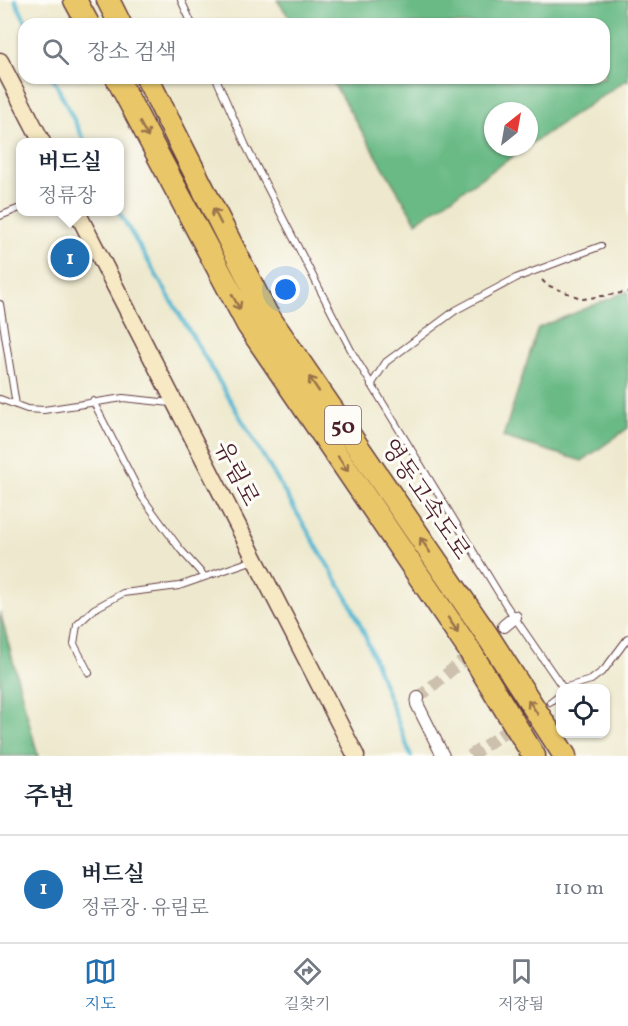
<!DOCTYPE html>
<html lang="ko">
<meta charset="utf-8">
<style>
body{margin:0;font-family:Vollkorn,"Noto Serif KR",serif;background:#f2f2f3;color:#1f2937}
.controls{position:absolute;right:18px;bottom:18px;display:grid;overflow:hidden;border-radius:12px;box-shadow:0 2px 4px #0004}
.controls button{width:54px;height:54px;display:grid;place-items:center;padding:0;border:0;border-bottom:2px solid #e0e1e3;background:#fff;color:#1f2937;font:30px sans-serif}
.compass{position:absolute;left:484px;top:102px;width:54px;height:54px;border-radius:50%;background:#fff;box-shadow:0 2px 4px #0004;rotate:31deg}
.you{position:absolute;left:286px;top:290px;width:21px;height:21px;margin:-15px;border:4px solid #fff;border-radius:50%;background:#1a73e8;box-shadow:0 0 0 9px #1a73e833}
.badge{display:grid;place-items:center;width:39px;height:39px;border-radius:50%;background:#1f6fb2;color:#fff;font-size:20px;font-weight:700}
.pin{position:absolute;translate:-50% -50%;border:3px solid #fff;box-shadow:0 2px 6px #0006}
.popup{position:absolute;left:16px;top:138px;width:108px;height:78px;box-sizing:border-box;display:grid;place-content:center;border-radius:12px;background:#fff;filter:drop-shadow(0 2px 4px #0005);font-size:20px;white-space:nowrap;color:#747a83}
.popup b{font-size:22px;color:#1f2937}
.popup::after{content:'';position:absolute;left:50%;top:100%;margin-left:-12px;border:12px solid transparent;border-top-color:#fff}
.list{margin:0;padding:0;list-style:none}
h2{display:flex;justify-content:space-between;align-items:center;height:78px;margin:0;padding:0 24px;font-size:26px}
h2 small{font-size:20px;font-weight:400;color:#747a83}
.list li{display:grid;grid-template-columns:39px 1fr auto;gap:18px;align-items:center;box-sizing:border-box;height:108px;padding:0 24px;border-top:2px solid #e0e1e3}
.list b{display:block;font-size:22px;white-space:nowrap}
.list p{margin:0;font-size:20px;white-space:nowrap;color:#747a83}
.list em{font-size:20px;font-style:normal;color:#747a83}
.icon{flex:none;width:33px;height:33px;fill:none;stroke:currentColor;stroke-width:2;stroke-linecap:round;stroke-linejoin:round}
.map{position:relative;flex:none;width:628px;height:756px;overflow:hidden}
.search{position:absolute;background:#fff;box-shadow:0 2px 4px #0004;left:18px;right:18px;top:18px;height:66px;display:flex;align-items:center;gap:15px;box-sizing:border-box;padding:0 21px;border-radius:18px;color:#747a83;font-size:22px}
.sheet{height:186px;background:#fff}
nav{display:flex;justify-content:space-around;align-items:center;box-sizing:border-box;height:84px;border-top:2px solid #e0e1e3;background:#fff;font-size:16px;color:#747a83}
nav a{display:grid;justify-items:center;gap:3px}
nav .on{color:#1f6fb2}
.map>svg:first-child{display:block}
</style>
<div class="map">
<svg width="628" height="756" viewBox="0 0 628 756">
<rect width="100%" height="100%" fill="#fdfcf7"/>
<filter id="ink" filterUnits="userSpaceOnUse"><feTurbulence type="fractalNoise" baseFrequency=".0167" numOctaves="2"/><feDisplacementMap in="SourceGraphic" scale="12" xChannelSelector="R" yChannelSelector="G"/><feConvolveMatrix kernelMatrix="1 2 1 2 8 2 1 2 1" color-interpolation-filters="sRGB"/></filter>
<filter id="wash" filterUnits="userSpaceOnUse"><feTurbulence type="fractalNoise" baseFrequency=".008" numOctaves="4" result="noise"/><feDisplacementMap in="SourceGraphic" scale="24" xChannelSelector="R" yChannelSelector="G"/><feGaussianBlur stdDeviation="1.35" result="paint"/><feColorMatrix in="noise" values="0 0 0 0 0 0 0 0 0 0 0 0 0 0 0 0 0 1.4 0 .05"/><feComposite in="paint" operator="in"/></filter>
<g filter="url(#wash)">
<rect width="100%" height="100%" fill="#eee9ce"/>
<path fill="#69ba85" stroke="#5a6c58" stroke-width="1.5" d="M277,0H628V81L626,80L529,145V111H493V147H527L416,222L330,78H604V24H294Z
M628,291V428L582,461L503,437L538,328Z
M0,612L38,756H0Z"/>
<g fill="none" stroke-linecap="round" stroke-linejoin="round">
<path stroke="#53b7d1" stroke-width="4" d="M15,0L27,24
M53,78L85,142
M119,212L349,601L365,635L411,756"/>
</g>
</g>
<g filter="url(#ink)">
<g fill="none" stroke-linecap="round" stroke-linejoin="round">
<path stroke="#cdc1ad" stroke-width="12" stroke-dasharray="12 6" stroke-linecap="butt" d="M418,698L504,626
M470,756L518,723"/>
<g stroke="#633d43" stroke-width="8">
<path id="lane" d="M181,0L192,24
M216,78L246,146L353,354L506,605L563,688
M0,216L20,208
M0,304L16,405
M371,385L386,362L456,310L516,278L601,246
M0,399L27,409L44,410L123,398L171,403
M93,401L142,497L180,549L204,576
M89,673L74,644L77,625L94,609L123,593L179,586L254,560
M563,688L591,680L604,670L628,638
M550,702L560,694"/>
</g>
<g stroke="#633d43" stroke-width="14">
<path id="street" d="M504,626L515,617
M418,698L417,704L443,756"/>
</g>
<g stroke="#633d43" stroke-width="19">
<path id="secondary" d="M0,61L42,142
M77,212L356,756"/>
</g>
<g stroke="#633d43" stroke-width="25">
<path id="highway" d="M75,0L88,24
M108,0L120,24
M117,78L248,325L468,648L534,756
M147,78L266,313L487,635L565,756"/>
</g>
<path stroke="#633d43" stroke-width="2" stroke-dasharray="4.5 4.5" stroke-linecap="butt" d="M542,280L547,285L583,299L628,292"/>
<use href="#lane" stroke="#fff" stroke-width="6"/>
<use href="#street" stroke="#fff" stroke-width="12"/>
<use href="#secondary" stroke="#f6e9c3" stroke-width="16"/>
<use href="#highway" stroke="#e9c769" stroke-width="22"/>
</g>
<defs><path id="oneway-shaft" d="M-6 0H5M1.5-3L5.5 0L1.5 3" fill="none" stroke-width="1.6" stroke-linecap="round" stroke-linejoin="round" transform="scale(1.5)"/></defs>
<g stroke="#9a734a">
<use href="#oneway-shaft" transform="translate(144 130) rotate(62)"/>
<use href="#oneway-shaft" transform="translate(217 216) rotate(-117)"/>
<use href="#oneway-shaft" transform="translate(236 302) rotate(62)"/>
<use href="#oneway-shaft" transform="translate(314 384) rotate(-124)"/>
<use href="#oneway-shaft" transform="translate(343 464) rotate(56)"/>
<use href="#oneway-shaft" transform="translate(425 545) rotate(-124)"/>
<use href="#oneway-shaft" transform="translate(453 625) rotate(56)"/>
<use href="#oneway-shaft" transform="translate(533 707) rotate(-123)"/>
</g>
</g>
<g text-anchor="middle" stroke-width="6" stroke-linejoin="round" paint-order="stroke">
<rect fill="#fdfcf7" stroke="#806168" stroke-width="1.5" x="325" y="406" width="36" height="38" rx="4.5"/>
<g font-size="22" font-weight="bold" fill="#4a1f2b">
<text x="343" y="433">50</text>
</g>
<g font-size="24" fill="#4a1f2b" stroke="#fdfcf7">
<text transform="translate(237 473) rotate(63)" y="8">유림로</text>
<text transform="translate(426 499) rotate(56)" y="8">영동고속도로</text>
</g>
</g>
</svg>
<div class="controls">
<button><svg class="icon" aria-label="locate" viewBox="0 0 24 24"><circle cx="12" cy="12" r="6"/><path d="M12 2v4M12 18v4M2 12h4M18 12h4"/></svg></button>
</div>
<svg class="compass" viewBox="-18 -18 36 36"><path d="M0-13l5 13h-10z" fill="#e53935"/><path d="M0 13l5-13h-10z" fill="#747a83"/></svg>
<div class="you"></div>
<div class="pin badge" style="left:70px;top:258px">1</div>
<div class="popup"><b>버드실</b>정류장</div>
<div class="search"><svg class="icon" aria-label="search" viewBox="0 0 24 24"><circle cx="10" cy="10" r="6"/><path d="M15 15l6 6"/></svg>장소 검색</div>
</div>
<section class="sheet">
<h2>주변<small></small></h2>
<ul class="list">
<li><span class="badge">1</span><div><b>버드실</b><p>정류장 · 유림로</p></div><em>110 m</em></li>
</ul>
</section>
<nav>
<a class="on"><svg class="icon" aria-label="map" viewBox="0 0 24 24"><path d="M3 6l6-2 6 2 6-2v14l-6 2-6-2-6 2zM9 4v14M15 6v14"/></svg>지도</a>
<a><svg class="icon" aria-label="directions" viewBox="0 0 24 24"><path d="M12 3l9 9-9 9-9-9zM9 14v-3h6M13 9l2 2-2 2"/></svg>길찾기</a>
<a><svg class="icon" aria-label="saved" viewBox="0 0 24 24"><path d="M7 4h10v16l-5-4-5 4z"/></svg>저장됨</a>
</nav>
